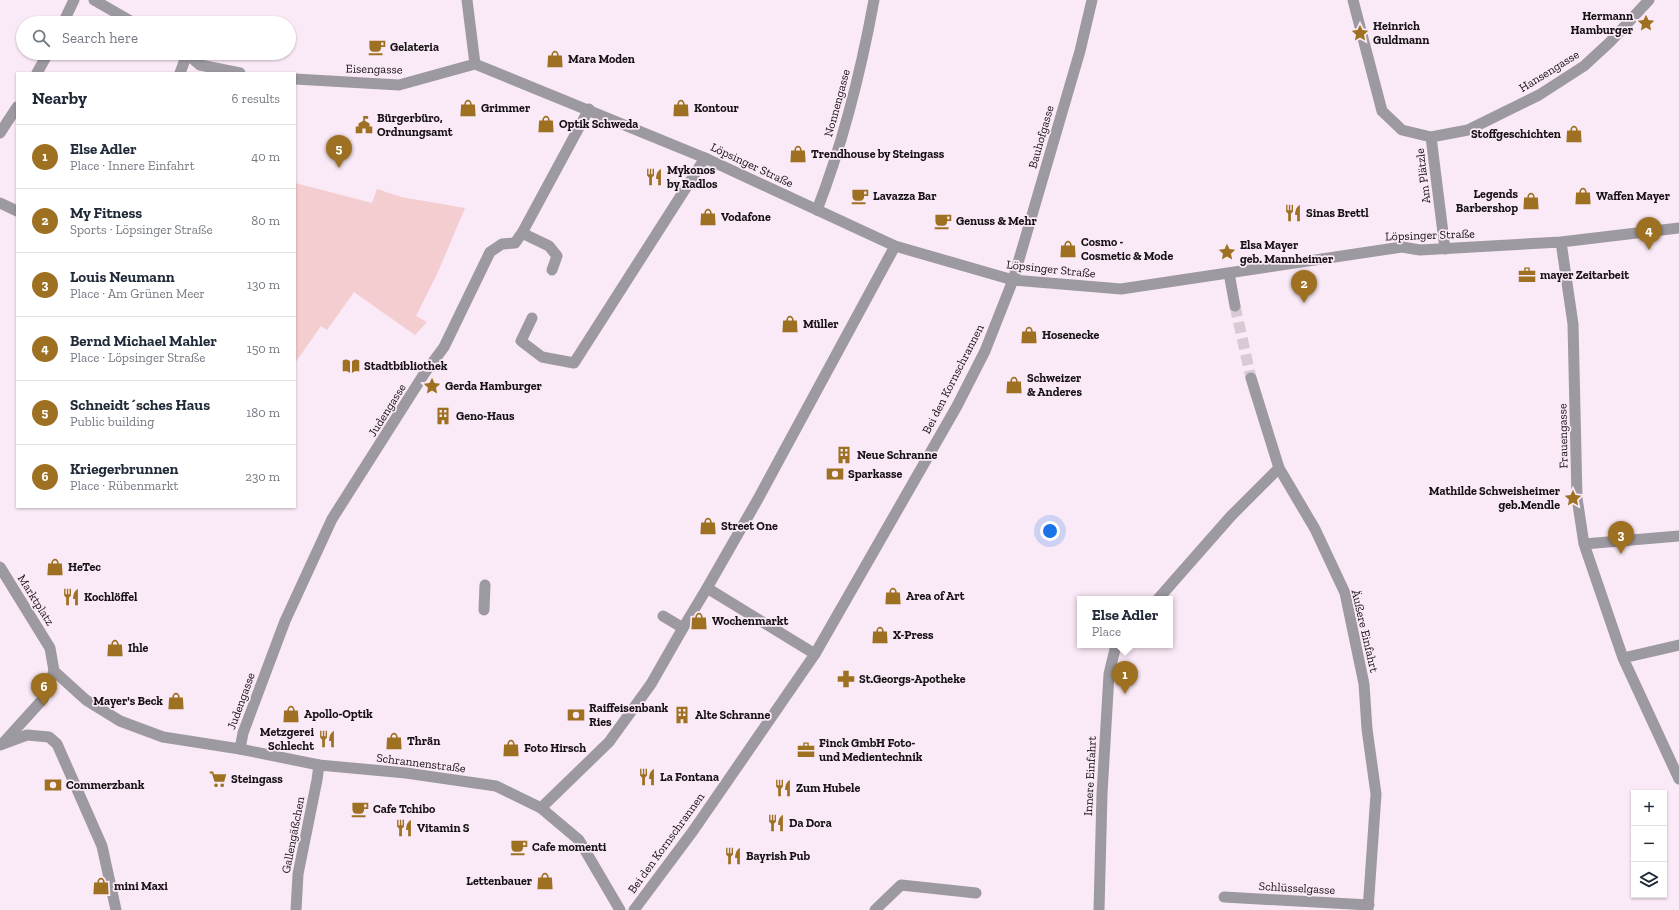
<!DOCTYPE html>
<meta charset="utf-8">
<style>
body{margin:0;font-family:"Zilla Slab",serif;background:#f2f2f3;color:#1f2937}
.controls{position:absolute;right:12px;bottom:12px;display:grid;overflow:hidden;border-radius:0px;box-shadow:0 1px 3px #0004}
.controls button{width:36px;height:36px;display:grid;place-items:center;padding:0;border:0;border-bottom:1px solid #e0e1e3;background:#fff;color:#1f2937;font:20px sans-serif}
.you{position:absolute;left:1050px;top:531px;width:14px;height:14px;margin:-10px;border:3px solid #fff;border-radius:50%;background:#1a73e8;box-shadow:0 0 0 6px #1a73e833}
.badge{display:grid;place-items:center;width:26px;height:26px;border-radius:50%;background:#9e7122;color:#fff;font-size:13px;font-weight:700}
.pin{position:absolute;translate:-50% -33px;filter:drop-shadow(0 1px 2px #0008)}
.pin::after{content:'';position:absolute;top:21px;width:14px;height:12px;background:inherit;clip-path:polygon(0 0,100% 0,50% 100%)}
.popup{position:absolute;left:1077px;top:596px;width:96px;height:52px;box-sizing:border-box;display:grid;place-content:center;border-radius:0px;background:#fff;filter:drop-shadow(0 1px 3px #0005);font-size:13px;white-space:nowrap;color:#747a83}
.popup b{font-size:15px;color:#1f2937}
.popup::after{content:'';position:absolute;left:50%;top:100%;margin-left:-8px;border:8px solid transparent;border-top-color:#fff}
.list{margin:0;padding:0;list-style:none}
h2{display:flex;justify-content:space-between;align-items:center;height:52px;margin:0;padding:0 16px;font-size:17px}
h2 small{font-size:13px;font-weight:400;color:#747a83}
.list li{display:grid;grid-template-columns:26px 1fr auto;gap:12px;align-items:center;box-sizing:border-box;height:64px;padding:0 16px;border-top:1px solid #e0e1e3}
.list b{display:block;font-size:15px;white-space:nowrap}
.list p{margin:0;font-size:13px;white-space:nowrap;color:#747a83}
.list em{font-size:13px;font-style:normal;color:#747a83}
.icon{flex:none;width:22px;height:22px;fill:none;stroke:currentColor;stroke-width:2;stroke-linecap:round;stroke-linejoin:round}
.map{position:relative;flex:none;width:1679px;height:910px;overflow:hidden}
.search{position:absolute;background:#fff;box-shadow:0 1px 3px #0004;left:16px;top:16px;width:280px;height:44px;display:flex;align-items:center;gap:10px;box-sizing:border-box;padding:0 14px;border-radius:22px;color:#747a83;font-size:15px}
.panel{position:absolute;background:#fff;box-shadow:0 1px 3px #0004;left:16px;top:72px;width:280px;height:436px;border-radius:0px}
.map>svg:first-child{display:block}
</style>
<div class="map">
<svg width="1679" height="910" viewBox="0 0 1679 910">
<rect width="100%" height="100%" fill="#fae9f6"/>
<path fill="#f3cdcf" d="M295,183L372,203L377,189L401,197L465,208L438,272L416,316L427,322L415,335L354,292L327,330L321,326L295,363Z"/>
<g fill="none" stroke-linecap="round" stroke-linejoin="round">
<path stroke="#d8c9d4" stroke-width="11" stroke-dasharray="11 5.5" stroke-linecap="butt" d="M1235,306L1251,378"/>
<path stroke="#9d99a0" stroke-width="11" d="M522,233L549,246L557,256L552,270
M532,318L521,341L542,357L574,363L705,158
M484,610L485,585
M663,616L683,628L707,588L815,654
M240,749L243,733L285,621L332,519L424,374L444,347L490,252L502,244L515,243L522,233L589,109
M296,910L298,874L317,780L319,765
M875,910L901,885L976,893"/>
<path stroke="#9d99a0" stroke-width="11" d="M467,0L475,64L705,158L895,246L1013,280
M187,54L200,65L240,73
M295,79L399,85L475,64
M0,567L50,648L54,671L43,699L4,742
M707,588L758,499L895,246
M54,671L86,700L120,721L163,737L240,749L319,765L406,773L496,786L541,808L579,840L620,910
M541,808L609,742L651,684L683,628"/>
<path stroke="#9d99a0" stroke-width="11" d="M94,0L134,23
M1353,0L1382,111L1402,130L1431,137
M63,23L74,0
M37,73L48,53
M180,73L187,54L186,53
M0,133L17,107
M0,203L17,211
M817,210C843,143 861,71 874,0
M1561,242L1573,324L1577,498L1584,544L1623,658L1679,779
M1445,249L1431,137L1468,130L1539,95L1584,66L1610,42L1649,0
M1229,273L1235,306
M1013,280L1121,289L1402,247L1420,250L1561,242L1679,228
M1251,378L1279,468L1315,529L1345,593L1364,684L1367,729L1376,794L1368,910
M1584,544L1679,536
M1158,599L1231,516L1279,468
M1623,658L1679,645
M0,745L27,735L49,737L57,744L102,846L116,910
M1224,897L1369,905
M634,910L693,831L815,654L957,406L985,351L1013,280L1080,51L1092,0
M1099,910L1102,794L1109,674L1116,645"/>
</g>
<defs>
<g id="sight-bare" transform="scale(1.38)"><path d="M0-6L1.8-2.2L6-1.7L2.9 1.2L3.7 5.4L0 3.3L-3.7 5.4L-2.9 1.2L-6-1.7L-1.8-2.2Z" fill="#9e7122" stroke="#fae9f6" stroke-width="2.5" paint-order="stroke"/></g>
<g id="cafe-bare" transform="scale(1.38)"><path d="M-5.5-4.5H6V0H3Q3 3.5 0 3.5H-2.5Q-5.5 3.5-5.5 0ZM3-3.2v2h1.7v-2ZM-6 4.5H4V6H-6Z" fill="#9e7122" stroke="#fae9f6" stroke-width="2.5" paint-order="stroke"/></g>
<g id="shop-bare" transform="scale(1.38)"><path d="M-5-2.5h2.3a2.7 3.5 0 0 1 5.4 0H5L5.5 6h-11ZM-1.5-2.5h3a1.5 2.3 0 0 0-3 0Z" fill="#9e7122" stroke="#fae9f6" stroke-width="2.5" paint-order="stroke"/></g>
<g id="civic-bare" transform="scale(1.38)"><path d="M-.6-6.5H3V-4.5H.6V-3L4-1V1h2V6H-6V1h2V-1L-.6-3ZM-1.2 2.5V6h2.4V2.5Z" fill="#9e7122" stroke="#fae9f6" stroke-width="2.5" paint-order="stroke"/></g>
<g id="restaurant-bare" transform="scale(1.38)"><path d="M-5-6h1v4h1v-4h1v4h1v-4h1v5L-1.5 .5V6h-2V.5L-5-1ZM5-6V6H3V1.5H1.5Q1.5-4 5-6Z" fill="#9e7122" stroke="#fae9f6" stroke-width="2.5" paint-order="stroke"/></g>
<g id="office-bare" transform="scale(1.38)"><path d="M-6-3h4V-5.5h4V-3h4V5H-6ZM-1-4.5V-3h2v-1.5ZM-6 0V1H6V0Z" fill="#9e7122" stroke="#fae9f6" stroke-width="2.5" paint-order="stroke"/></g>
<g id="library-bare" transform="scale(1.38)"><path d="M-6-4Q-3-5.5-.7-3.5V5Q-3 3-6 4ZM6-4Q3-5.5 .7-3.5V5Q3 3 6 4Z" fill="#9e7122" stroke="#fae9f6" stroke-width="2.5" paint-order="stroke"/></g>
<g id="building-bare" transform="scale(1.38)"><path d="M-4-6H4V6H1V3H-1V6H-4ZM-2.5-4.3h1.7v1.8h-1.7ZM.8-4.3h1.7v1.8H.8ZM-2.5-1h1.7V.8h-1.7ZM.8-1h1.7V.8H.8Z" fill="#9e7122" stroke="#fae9f6" stroke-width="2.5" paint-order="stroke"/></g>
<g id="bank-bare" transform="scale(1.38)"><path d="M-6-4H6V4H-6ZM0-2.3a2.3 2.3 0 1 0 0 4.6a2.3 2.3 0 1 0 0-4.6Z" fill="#9e7122" stroke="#fae9f6" stroke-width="2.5" paint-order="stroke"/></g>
<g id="pharmacy-bare" transform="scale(1.38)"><path d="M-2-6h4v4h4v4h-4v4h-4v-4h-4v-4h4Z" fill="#9e7122" stroke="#fae9f6" stroke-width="2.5" paint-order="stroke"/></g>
<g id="supermarket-bare" transform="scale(1.38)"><path d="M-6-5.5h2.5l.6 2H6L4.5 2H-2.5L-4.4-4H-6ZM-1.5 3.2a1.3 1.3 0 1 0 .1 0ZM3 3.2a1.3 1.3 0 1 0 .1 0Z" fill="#9e7122" stroke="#fae9f6" stroke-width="2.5" paint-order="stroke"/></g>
</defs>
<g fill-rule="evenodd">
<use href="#sight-bare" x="1646" y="23"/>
<use href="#sight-bare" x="1360" y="33"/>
<use href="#cafe-bare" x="377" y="47"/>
<use href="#shop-bare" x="555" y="59"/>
<use href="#shop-bare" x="468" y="108"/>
<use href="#shop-bare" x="681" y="108"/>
<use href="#shop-bare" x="546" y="124"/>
<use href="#civic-bare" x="364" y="125"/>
<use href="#shop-bare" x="1574" y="134"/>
<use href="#shop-bare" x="798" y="154"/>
<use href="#restaurant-bare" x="654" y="177"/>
<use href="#cafe-bare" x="860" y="196"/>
<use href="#shop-bare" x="1583" y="196"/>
<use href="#shop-bare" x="1531" y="201"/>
<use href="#restaurant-bare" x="1293" y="213"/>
<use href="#shop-bare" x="708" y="217"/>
<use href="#cafe-bare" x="943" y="221"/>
<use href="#shop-bare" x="1068" y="249"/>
<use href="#sight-bare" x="1227" y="252"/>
<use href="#office-bare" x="1527" y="275"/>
<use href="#shop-bare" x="790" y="324"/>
<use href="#shop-bare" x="1029" y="335"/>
<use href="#library-bare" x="351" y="366"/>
<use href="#shop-bare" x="1014" y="385"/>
<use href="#sight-bare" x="432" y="386"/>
<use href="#building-bare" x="443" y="416"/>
<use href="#building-bare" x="844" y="455"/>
<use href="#bank-bare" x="835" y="474"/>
<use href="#sight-bare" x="1573" y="498"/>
<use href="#shop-bare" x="708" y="526"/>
<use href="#shop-bare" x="55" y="567"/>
<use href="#shop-bare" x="893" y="596"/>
<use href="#restaurant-bare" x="71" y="597"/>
<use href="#shop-bare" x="699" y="621"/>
<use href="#shop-bare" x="880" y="635"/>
<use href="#shop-bare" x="115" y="648"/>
<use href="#pharmacy-bare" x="846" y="679"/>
<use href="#shop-bare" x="176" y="701"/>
<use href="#shop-bare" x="291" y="714"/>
<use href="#bank-bare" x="576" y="715"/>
<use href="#building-bare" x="682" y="715"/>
<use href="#restaurant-bare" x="327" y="739"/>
<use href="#shop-bare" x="394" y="741"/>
<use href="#shop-bare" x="511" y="748"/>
<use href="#office-bare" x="806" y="750"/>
<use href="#restaurant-bare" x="647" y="777"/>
<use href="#supermarket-bare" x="218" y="779"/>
<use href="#bank-bare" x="53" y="785"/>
<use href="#restaurant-bare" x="783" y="788"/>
<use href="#cafe-bare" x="360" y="809"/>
<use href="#restaurant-bare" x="776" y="823"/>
<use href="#restaurant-bare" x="404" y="828"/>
<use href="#cafe-bare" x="519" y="847"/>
<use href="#restaurant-bare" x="733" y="856"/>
<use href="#shop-bare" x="545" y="881"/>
<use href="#shop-bare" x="101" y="886"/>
</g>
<g text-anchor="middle" stroke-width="3.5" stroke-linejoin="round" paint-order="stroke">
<g font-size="12" font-weight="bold" fill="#161115" stroke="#fae9f6" text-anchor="start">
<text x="1633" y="20" text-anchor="end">Hermann<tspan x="1633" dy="14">Hamburger</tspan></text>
<text x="1373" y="30">Heinrich<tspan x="1373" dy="14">Guldmann</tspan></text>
<text x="390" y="51">Gelateria</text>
<text x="568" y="63">Mara Moden</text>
<text x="481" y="112">Grimmer</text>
<text x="694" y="112">Kontour</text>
<text x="377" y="122">Bürgerbüro,<tspan x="377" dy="14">Ordnungsamt</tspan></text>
<text x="559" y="128">Optik Schweda</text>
<text x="1561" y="138" text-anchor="end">Stoffgeschichten</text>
<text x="811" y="158">Trendhouse by Steingass</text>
<text x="667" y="174">Mykonos<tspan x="667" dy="14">by Radlos</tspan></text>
<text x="1518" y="198" text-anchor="end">Legends<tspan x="1518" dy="14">Barbershop</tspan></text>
<text x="873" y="200">Lavazza Bar</text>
<text x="1596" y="200">Waffen Mayer</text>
<text x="1306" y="217">Sinas Brettl</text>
<text x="721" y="221">Vodafone</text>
<text x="956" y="225">Genuss &amp; Mehr</text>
<text x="1081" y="246">Cosmo -<tspan x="1081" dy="14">Cosmetic &amp; Mode</tspan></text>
<text x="1240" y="249">Elsa Mayer<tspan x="1240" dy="14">geb. Mannheimer</tspan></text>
<text x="1540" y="279">mayer Zeitarbeit</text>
<text x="803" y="328">Müller</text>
<text x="1042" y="339">Hosenecke</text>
<text x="364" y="370">Stadtbibliothek</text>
<text x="1027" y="382">Schweizer<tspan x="1027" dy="14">&amp; Anderes</tspan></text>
<text x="445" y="390">Gerda Hamburger</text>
<text x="456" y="420">Geno-Haus</text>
<text x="857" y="459">Neue Schranne</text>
<text x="848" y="478">Sparkasse</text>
<text x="1560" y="495" text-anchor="end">Mathilde Schweisheimer<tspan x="1560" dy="14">geb.Mendle</tspan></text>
<text x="721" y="530">Street One</text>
<text x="68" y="571">HeTec</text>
<text x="906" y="600">Area of Art</text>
<text x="84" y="601">Kochlöffel</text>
<text x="712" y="625">Wochenmarkt</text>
<text x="893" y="639">X-Press</text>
<text x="128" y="652">Ihle</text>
<text x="859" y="683">St.Georgs-Apotheke</text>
<text x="163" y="705" text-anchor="end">Mayer's Beck</text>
<text x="589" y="712">Raiffeisenbank<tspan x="589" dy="14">Ries</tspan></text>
<text x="304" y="718">Apollo-Optik</text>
<text x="695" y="719">Alte Schranne</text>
<text x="314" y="736" text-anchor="end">Metzgerei<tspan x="314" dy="14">Schlecht</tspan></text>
<text x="407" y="745">Thrän</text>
<text x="819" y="747">Finck GmbH Foto-<tspan x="819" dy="14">und Medientechnik</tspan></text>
<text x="524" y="752">Foto Hirsch</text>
<text x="660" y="781">La Fontana</text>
<text x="231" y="783">Steingass</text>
<text x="66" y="789">Commerzbank</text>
<text x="796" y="792">Zum Hubele</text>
<text x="373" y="813">Cafe Tchibo</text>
<text x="789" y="827">Da Dora</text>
<text x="417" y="832">Vitamin S</text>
<text x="532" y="851">Cafe momenti</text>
<text x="746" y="860">Bayrish Pub</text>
<text x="532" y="885" text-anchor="end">Lettenbauer</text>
<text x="114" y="890">mini Maxi</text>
</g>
<g font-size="12" fill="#161115" stroke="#fae9f6">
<text transform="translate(374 69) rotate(1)" y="4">Eisengasse</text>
<text transform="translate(1549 71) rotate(-32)" y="4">Hansengasse</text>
<text transform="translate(837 103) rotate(-75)" y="4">Nonnengasse</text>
<text transform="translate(1041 137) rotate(-74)" y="4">Bauhofgasse</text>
<text transform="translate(752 165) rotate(25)" y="4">Löpsinger Straße</text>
<text transform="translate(1423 176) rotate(-97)" y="4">Am Plätzle</text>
<text transform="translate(1430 235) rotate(-2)" y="4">Löpsinger Straße</text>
<text transform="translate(1051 269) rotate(6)" y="4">Löpsinger Straße</text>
<text transform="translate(953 379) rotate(-63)" y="4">Bei den Kornschrannen</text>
<text transform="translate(387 410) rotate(-58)" y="4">Judengasse</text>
<text transform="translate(1563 436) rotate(-91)" y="4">Frauengasse</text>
<text transform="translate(36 600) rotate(58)" y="4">Marktplatz</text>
<text transform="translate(1365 631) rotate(77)" y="4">Äußere Einfahrt</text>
<text transform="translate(241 701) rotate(-70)" y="4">Judengasse</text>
<text transform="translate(421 763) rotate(7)" y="4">Schrannenstraße</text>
<text transform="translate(1090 776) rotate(-87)" y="4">Innere Einfahrt</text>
<text transform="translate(293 835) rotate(-79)" y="4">Gallengäßchen</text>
<text transform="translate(666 843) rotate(-54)" y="4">Bei den Kornschrannen</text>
<text transform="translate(1297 888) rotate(3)" y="4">Schlüsselgasse</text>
</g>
</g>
</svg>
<div class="controls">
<button>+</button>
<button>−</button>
<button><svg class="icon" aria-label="layers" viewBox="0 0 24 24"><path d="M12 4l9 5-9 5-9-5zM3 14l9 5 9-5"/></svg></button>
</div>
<div class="you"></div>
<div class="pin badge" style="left:1125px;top:694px">1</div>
<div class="popup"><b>Else Adler</b>Place</div>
<div class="pin badge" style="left:1304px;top:303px">2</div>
<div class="pin badge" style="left:1621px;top:554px">3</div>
<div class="pin badge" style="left:1649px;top:250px">4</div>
<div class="pin badge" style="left:339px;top:168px">5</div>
<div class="pin badge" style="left:44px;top:706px">6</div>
<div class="search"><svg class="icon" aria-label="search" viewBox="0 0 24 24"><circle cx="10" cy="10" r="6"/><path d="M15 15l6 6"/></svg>Search here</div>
<section class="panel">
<h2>Nearby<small>6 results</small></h2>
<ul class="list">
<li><span class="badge">1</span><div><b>Else Adler</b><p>Place · Innere Einfahrt</p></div><em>40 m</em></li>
<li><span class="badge">2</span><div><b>My Fitness</b><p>Sports · Löpsinger Straße</p></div><em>80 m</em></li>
<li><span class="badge">3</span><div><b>Louis Neumann</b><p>Place · Am Grünen Meer</p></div><em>130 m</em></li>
<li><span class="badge">4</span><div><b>Bernd Michael Mahler</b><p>Place · Löpsinger Straße</p></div><em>150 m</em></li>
<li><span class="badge">5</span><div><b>Schneidt´sches Haus</b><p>Public building</p></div><em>180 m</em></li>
<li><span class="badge">6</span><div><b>Kriegerbrunnen</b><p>Place · Rübenmarkt</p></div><em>230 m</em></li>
</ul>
</section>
</div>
